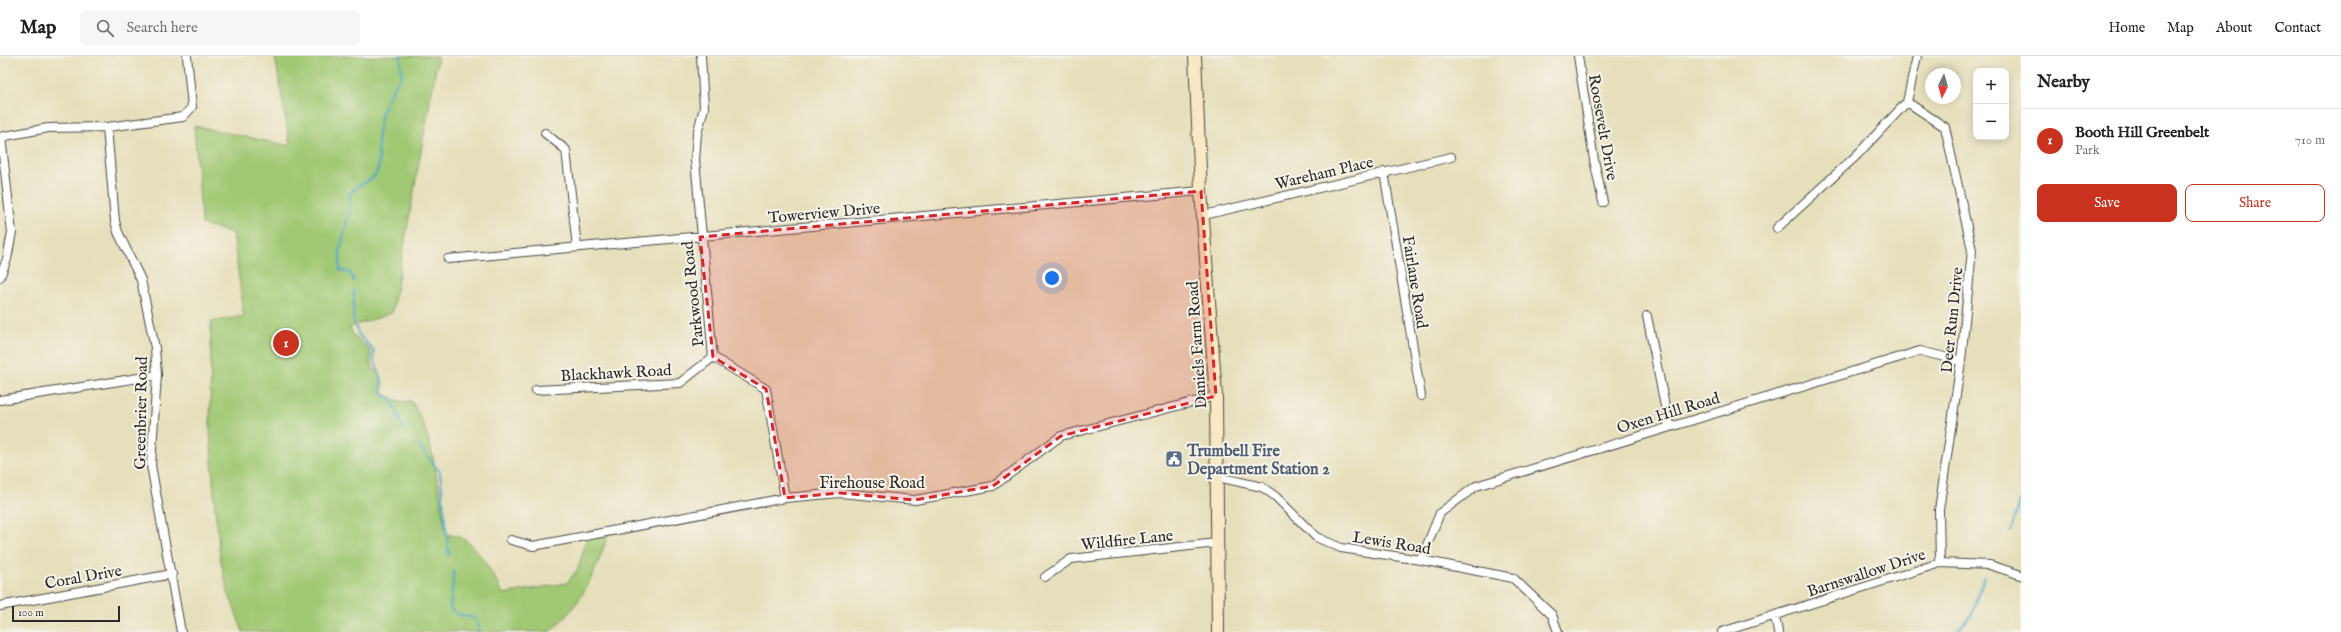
<!DOCTYPE html>
<meta charset="utf-8">
<style>
body{margin:0;font-family:"IM FELL English",serif;background:#f6f6f6;color:#202124}
.controls{position:absolute;right:12px;top:12px;display:grid;overflow:hidden;border-radius:8px;box-shadow:0 2px 10px #0003}
.controls button{width:36px;height:36px;display:grid;place-items:center;padding:0;border:0;border-bottom:1px solid #e0e0e0;background:#fff;color:#202124;font:20px sans-serif}
.compass{position:absolute;left:1925px;top:12px;width:36px;height:36px;border-radius:50%;background:#fff;box-shadow:0 2px 10px #0003;rotate:185deg}
.scale{position:absolute;left:12px;bottom:10px;width:108px;box-sizing:border-box;padding-left:4px;border:2px solid #2b2b2b;border-top:0;font-size:11px;line-height:14px;white-space:nowrap;color:#2b2b2b;-webkit-text-stroke:3px #f7f3e8;paint-order:stroke}
.you{position:absolute;left:1052px;top:222px;width:14px;height:14px;margin:-10px;border:3px solid #fff;border-radius:50%;background:#1a73e8;box-shadow:0 0 0 6px #1a73e833}
.badge{display:grid;place-items:center;width:26px;height:26px;border-radius:50%;background:#c8321e;color:#fff;font-size:13px;font-weight:700}
.pin{position:absolute;translate:-50% -50%;border:2px solid #fff;box-shadow:0 1px 4px #0006}
.list{margin:0;padding:0;list-style:none}
h2{display:flex;justify-content:space-between;align-items:center;height:52px;margin:0;padding:0 16px;font-size:17px}
h2 small{font-size:13px;font-weight:400;color:#757577}
.list li{display:grid;grid-template-columns:26px 1fr auto;gap:12px;align-items:center;box-sizing:border-box;height:64px;padding:0 16px;border-top:1px solid #e0e0e0}
.list b{display:block;font-size:15px;white-space:nowrap}
.list p{margin:0;font-size:13px;white-space:nowrap;color:#757577}
.list em{font-size:13px;font-style:normal;color:#757577}
.actions{display:flex;gap:8px;padding:12px 16px}
.actions a{flex:1;padding:9px 0;border:1px solid #c8321e;border-radius:8px;text-align:center;font-size:14px;color:#c8321e}
.actions .main{background:#c8321e;color:#fff}
.icon{flex:none;width:22px;height:22px;fill:none;stroke:currentColor;stroke-width:2;stroke-linecap:round;stroke-linejoin:round}
.map{position:relative;flex:none;width:2021px;height:576px;overflow:hidden}
header{display:flex;align-items:center;gap:24px;box-sizing:border-box;height:56px;padding:0 20px;background:#fff;border-bottom:1px solid #e0e0e0}
header strong{font-size:19px}
nav{display:flex;gap:22px;margin-inline-start:auto;font-size:14px}
.search{width:280px;height:36px;background:#f6f6f6;display:flex;align-items:center;gap:10px;box-sizing:border-box;padding:0 14px;border-radius:8px;color:#757577;font-size:15px}
main{display:flex}
aside{flex:1;background:#fff}
.map>svg:first-child{display:block}
</style>
<header>
<strong>Map</strong>
<div class="search"><svg class="icon" aria-label="search" viewBox="0 0 24 24"><circle cx="10" cy="10" r="6"/><path d="M15 15l6 6"/></svg>Search here</div>
<nav><a>Home</a><a>Map</a><a>About</a><a>Contact</a></nav>
</header>
<main>
<div class="map">
<svg width="2021" height="576" viewBox="0 0 2021 576">
<rect width="100%" height="100%" fill="#f7f3e8"/>
<filter id="ink" filterUnits="userSpaceOnUse"><feTurbulence type="fractalNoise" baseFrequency=".025" numOctaves="2"/><feDisplacementMap in="SourceGraphic" scale="8" xChannelSelector="R" yChannelSelector="G"/><feConvolveMatrix kernelMatrix="1 2 1 2 8 2 1 2 1" color-interpolation-filters="sRGB"/></filter>
<filter id="wash" filterUnits="userSpaceOnUse"><feTurbulence type="fractalNoise" baseFrequency=".012" numOctaves="4" result="noise"/><feDisplacementMap in="SourceGraphic" scale="16" xChannelSelector="R" yChannelSelector="G"/><feGaussianBlur stdDeviation="0.9" result="paint"/><feColorMatrix in="noise" values="0 0 0 0 0 0 0 0 0 0 0 0 0 0 0 0 0 1.4 0 .05"/><feComposite in="paint" operator="in"/></filter>
<g filter="url(#wash)">
<rect width="100%" height="100%" fill="#e6dfbb"/>
<path fill="#a1c974" stroke="#667a50" d="M275,0H438L392,257L350,271L353,279L370,294L371,310L382,322L384,338L401,346L411,345C434,378 439,438 446,478C451,479 457,480 462,482C477,490 496,522 503,538L567,527L578,513L589,475L610,472C597,513 584,548 549,576H243L228,536L220,501L214,440L210,372L211,266L244,260L233,177L202,168L194,70L290,90Z"/>
<g fill="none" stroke-linecap="round" stroke-linejoin="round">
<path stroke="#49a7c7" stroke-width="2" d="M354,225L350,217L340,214V194L350,154V137C357,129 372,125 376,118C381,108 378,98 378,88C377,61 386,40 402,20L400,0
M354,235L353,263L359,279L374,295C370,311 387,317 380,332L385,341L391,343L404,374
M418,388L440,416L449,500
M2011,475L2021,442
M454,515L450,552L457,558L475,562L479,569V576
M1957,576L1971,559L1984,521"/>
</g>
</g>
<g filter="url(#ink)">
<g fill="none" stroke-linecap="round" stroke-linejoin="round">
<g stroke="#474641" stroke-width="10">
<path id="minor" d="M701,0L704,52L697,78L695,104L713,301
M1578,0L1594,104L1603,146
M1907,46L1945,71L1972,194L1961,305L1939,454L1940,507
M107,71L115,165L118,176L141,224L155,292L157,319L151,409L181,576
M545,77L566,94L577,191
M0,81L48,72L107,71L183,61L192,51L187,0
M1384,116L1421,340
M1204,159L1451,101
M1777,172L1856,100L1907,46L1917,0
M448,203L1201,135
M0,221L7,203L12,176L1,81
M1647,260L1669,370
M713,301L766,333L785,442
M536,334L680,327L713,301
M0,344L157,319
M1218,421L1262,431L1275,440L1316,481L1341,492L1421,504L1513,522L1552,559L1558,576
M511,484L533,490L785,442L840,437L915,444L993,430L1061,380L1216,340
M1421,504L1440,457L1476,430L1920,295L1961,305
M1045,521L1071,503L1217,487
M0,550L172,518
M1775,560L1778,576
M1722,576L1940,507L1990,509L2021,519"/>
</g>
<g stroke="#474641" stroke-width="14">
<path id="secondary" d="M1195,0L1201,135L1216,340L1218,576"/>
</g>
<use href="#minor" stroke="#fff" stroke-width="8"/>
<use href="#secondary" stroke="#f8e8c3" stroke-width="12"/>
</g>
</g>
<path fill="#d62828" fill-opacity="0.2" stroke="#d62828" stroke-width="3" stroke-dasharray="8 5" stroke-linejoin="round" d="M1201,135L1216,340L1061,380L993,430L915,444L840,437L785,442L766,333L713,301L700,181Z"/>
<defs>
<g id="civic-square" transform="scale(0.9)"><rect x="-9" y="-9" width="18" height="18" rx="4" fill="#5c6f8a" stroke="#f7f3e8"/><path d="M-.6-6.5H3V-4.5H.6V-3L4-1V1h2V6H-6V1h2V-1L-.6-3ZM-1.2 2.5V6h2.4V2.5Z" fill="#fff"/></g>
</defs>
<g fill-rule="evenodd">
<use href="#civic-square" x="1174" y="403"/>
</g>
<g text-anchor="middle" stroke-width="4" stroke-linejoin="round" paint-order="stroke">
<g font-size="16" fill="#2b2b2b" stroke="#f7f3e8">
<text transform="translate(1604 71) rotate(80)" y="6">Roosevelt Drive</text>
<text transform="translate(1324 116) rotate(-13)" y="6">Wareham Place</text>
<text transform="translate(824 156) rotate(-5)" y="6">Towerview Drive</text>
<text transform="translate(1416 226) rotate(81)" y="6">Fairlane Road</text>
<text transform="translate(692 238) rotate(-96)" y="6">Parkwood Road</text>
<text transform="translate(1951 264) rotate(-84)" y="6">Deer Run Drive</text>
<text transform="translate(1196 289) rotate(-94)" y="6">Daniels Farm Road</text>
<text transform="translate(616 316) rotate(-3)" y="6">Blackhawk Road</text>
<text transform="translate(1668 356) rotate(-17)" y="6">Oxen Hill Road</text>
<text transform="translate(140 357) rotate(-89)" y="6">Greenbrier Road</text>
<text x="872" y="432">Firehouse Road</text>
<text transform="translate(1127 483) rotate(-6)" y="6">Wildfire Lane</text>
<text transform="translate(1392 486) rotate(9)" y="6">Lewis Road</text>
<text transform="translate(1866 516) rotate(-18)" y="6">Barnswallow Drive</text>
<text transform="translate(83 520) rotate(-10)" y="6">Coral Drive</text>
</g>
<g font-size="16" font-weight="bold" fill="#4e5e75" stroke="#f7f3e8" text-anchor="start">
<text x="1187" y="400">Trumbell Fire<tspan x="1187" dy="18">Department Station 2</tspan></text>
</g>
</g>
</svg>
<div class="controls">
<button>+</button>
<button>−</button>
</div>
<svg class="compass" viewBox="-18 -18 36 36"><path d="M0-13l5 13h-10z" fill="#e53935"/><path d="M0 13l5-13h-10z" fill="#757577"/></svg>
<div class="scale">100 m</div>
<div class="you"></div>
<div class="pin badge" style="left:286px;top:287px">1</div>
</div>
<aside>
<h2>Nearby<small></small></h2>
<ul class="list">
<li><span class="badge">1</span><div><b>Booth Hill Greenbelt</b><p>Park</p></div><em>710 m</em></li>
</ul>
<div class="actions"><a class="main">Save</a><a>Share</a></div>
</aside>
</main>
